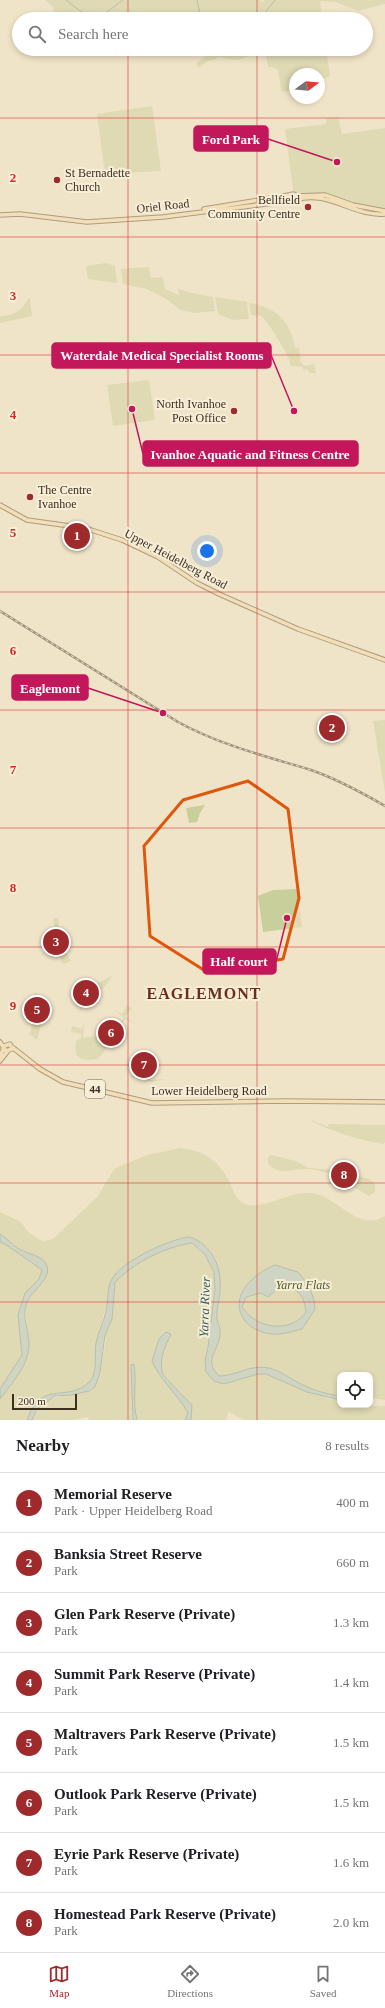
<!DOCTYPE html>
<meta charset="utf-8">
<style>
body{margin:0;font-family:"Times New Roman",serif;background:#f2f2f2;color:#202124}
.controls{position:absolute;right:12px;bottom:12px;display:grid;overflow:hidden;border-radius:8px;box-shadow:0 2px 6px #0003}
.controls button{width:36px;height:36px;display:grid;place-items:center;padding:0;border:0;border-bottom:1px solid #e0e0e0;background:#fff;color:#202124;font:20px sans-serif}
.compass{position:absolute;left:289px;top:68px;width:36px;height:36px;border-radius:50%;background:#fff;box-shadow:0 2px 6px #0003;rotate:74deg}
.scale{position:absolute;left:12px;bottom:10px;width:65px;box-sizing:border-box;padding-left:4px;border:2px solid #3d2e20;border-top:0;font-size:11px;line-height:14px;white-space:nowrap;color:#3d2e20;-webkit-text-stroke:3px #f7eed8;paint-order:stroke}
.you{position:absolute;left:207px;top:551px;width:14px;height:14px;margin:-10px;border:3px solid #fff;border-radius:50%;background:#1a73e8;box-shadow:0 0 0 6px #1a73e833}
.badge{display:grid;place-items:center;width:26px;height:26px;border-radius:50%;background:#9e2a2b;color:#fff;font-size:13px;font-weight:700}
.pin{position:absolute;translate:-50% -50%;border:2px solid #fff;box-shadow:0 1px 4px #0006}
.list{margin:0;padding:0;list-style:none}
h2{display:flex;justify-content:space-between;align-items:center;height:52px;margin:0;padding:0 16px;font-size:17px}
h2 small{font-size:13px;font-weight:400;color:#757577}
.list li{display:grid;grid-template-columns:26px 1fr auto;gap:12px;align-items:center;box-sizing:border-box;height:60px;padding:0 16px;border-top:1px solid #e0e0e0}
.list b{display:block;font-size:15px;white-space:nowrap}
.list p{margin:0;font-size:13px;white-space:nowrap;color:#757577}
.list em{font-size:13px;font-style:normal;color:#757577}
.icon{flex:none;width:22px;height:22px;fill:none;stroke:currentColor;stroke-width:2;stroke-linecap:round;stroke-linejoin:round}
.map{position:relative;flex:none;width:385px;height:1420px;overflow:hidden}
.search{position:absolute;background:#fff;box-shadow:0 2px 6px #0003;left:12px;right:12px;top:12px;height:44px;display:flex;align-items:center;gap:10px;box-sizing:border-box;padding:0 14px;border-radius:22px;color:#757577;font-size:15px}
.sheet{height:532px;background:#fff}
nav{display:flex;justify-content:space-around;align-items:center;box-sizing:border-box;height:56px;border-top:1px solid #e0e0e0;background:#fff;font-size:11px;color:#757577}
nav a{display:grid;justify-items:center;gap:2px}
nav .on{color:#9e2a2b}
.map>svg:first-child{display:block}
</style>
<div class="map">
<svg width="385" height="1420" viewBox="0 0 385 1420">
<rect width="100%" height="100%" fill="#f0e4c8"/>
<path fill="#c9cf9b" d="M45,0H260L262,2L265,0H385V4L358,11L336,2L320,1L322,19H159L133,15L125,19H52L54,8Z
M200,49H326L330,76L319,81V74H295V90L283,92L281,90L278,70L272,67H268L266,54L249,56L238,60L217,57V59L208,61L199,68L196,64L205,56Z
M152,106L161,171L105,174L97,114Z
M338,117L342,134L385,128V209C362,208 343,197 320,194C312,193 298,196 293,190L285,129L326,124V118Z
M106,263L115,266L117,283L88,279L86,266Z
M149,267L151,278L163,277L165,289L179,295L178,288L188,292L213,297L215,311L194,313L180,310L168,300L147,289L123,284L121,269Z
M215,297L247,302L249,319L233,320L218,314Z
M28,299H30L32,316L0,323V316C14,316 21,311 28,299Z
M249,303C276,307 291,321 295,348H299L301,363L306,366L314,364L316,373H309L308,370H303V367L291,366C289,354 270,326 262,316L251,315Z
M149,380L155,420L113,426L107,385Z
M71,529L83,535L89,544L68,547Z
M342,720L343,732L331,734L314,724Z
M385,720V793L373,721Z
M205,805L200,813L197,822L189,823L186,808Z
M297,889L302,927L263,932L258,896L273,890Z
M53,918H58L61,944L71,961L63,964L51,939L55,932Z
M112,975C109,984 94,1000 84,1000L79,1015L82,1000L76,997L73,990L74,983C90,985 99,985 112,975Z
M35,992H36L37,1003L43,1018L37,1040L29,1034L31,1030L33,1013L29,1012L30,1003H35Z
M127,1005L132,1008L125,1017L137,1025L125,1019L104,1052L97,1059C81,1061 73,1060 76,1041L81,1038L82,1034L71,1032L72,1026L82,1029L84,1021L83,1038L103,1035L101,1030L111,1026L114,1030L124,1018L114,1009L122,1014Z
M146,1054L151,1080L167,1079L151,1082L135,1077L131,1078Z
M312,1120L328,1127L329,1124L385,1125V1142L383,1144C358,1140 334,1132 311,1121Z
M180,1148C204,1151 219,1160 230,1183C233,1190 236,1199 243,1203C263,1213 292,1187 317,1194C340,1201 360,1232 385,1216V1400L370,1398V1375H340V1396C326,1394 314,1390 301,1384C290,1379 281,1370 268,1368C251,1365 236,1376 219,1376C203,1360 217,1352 220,1336C221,1328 217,1322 217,1315C219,1289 226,1254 196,1239C185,1234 172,1241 162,1246C148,1251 131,1259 120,1270C115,1274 98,1335 96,1344C94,1356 97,1369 91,1380C79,1403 41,1377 27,1420H0V1399L18,1375L27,1356L29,1344L25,1308L30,1295L46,1278L43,1260L19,1249L0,1234V1212L21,1222L27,1231L40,1240L44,1241L53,1239L98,1196L114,1169L147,1155Z
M271,1155L296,1161L308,1168L337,1170L369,1179C375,1182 376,1185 375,1192L369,1196C349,1184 331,1170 307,1169C293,1168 277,1177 268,1163V1157Z
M0,1242L8,1246L42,1270L39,1279L25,1293L18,1315L22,1355L0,1389Z
M192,1243C201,1252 209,1259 213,1270C219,1286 209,1343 205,1360L224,1384L258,1374H266L329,1399L340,1400V1405L385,1406V1420H244L228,1412L226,1420H89L88,1417L74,1420H32C46,1390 66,1399 92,1390L100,1372L106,1339L105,1335L112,1319L115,1282C135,1262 165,1247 192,1243Z"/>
<path fill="#a9c4bc" stroke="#6f938a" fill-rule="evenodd" d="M0,1234C7,1238 12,1245 19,1249C28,1254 44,1256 47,1266C51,1280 32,1290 27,1302C21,1316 29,1329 29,1344C29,1365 12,1383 0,1399V1389L22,1355L18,1315L25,1293L39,1279L42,1270L8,1246L0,1242Z
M189,1237C212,1243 222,1268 220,1290C220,1299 216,1308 217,1317C217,1323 221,1329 220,1335C218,1352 203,1360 219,1376C237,1376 249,1364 269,1368C281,1371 289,1378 299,1383C312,1390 326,1394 340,1396V1400L307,1392L266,1374H258L224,1384L214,1381L206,1372L205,1360L208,1347L215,1289L214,1272L205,1255L192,1243C165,1247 135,1262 115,1282L112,1319L105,1335L100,1372L95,1387L89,1391L71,1395L55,1396L37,1409L32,1420H27C41,1378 70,1404 90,1381C98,1372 94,1355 96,1343C98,1332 104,1322 106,1311C109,1299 106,1286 114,1276C125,1260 170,1239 189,1237Z
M275,1265L298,1272L309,1286L314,1300L315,1309L302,1329C293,1331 282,1335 272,1334C262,1333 252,1329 245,1321C227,1297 254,1273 275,1265ZM286,1285C300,1290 304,1297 306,1312C291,1334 256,1329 242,1307L246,1297L261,1293L268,1297L279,1287Z
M166,1332L171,1334C165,1346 158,1361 163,1374C164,1377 187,1400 192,1405L191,1420H185L188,1413C177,1393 162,1383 152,1361L159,1339Z
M134,1364C137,1383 132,1401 137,1420H133L131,1365Z"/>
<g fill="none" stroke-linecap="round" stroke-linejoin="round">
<path stroke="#6f938a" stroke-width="1" d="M66,0C96,24 95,21 123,0
M197,0L201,19
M260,19L275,0"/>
<g stroke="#5b4430" stroke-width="5.5">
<path id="major" d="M289 198a4 4 0 1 1 8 0a4 4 0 1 1-8 0Z
M296,196L325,195L353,205L385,211
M296,200C327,189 354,217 385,214
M204,209L289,195
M0,215L20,214L87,222L163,217L290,201
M0,505L27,520L85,528L122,540L158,557L197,583L219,594L298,629L385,660
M0,1042L6,1051L12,1049L10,1044L4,1046
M12,1047L40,1069L63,1082L152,1103L283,1101L385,1102
M0,1057L4,1047
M0,1061L7,1052"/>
</g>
<use href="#major" stroke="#f3d9a0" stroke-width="3.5"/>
<g stroke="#3d2e20" stroke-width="2.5">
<path id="rail" d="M0,611L178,722C220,745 265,756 311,770C337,779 361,792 385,806"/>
</g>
<use href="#rail" stroke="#f7eed8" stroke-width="1" stroke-dasharray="3" stroke-linecap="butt"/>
</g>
<path d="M0 0H385V1420H0ZM248,781L288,809L299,898L283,959L207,972L150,936L144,846L183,800Z" fill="#f0e4c8" fill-opacity=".55" fill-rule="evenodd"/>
<path fill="none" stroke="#df570d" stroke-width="3" stroke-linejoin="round" d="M248,781L288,809L299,898L283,959L207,972L150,936L144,846L183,800Z"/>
<path fill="none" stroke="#d62828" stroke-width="1" stroke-opacity="0.55" d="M128,0V19M257,0V19M128,49V1420M257,49V1420M0,118H385M0,237H385M0,355H385M0,473H385M0,592H385M0,710H385M0,828H385M0,947H385M0,1065H385M0,1183H385M0,1302H385"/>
<g fill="#9e2a2b" stroke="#f7eed8" stroke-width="1.5">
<circle cx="57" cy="180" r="4"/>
<circle cx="308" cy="207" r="4"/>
<circle cx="234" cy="411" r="4"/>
<circle cx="30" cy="497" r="4"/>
</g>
<g text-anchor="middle" stroke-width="4" stroke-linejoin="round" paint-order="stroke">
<rect fill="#f7eed8" stroke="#756857" stroke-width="1" x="85" y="1080" width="20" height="18" rx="3"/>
<g font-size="11" font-weight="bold" fill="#3d2e20">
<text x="95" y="1093">44</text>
</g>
<g font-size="12" fill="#3d2e20" stroke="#f7eed8" text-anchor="start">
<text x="65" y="177">St Bernadette<tspan x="65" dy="14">Church</tspan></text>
<text x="300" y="204" text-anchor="end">Bellfield<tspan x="300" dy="14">Community Centre</tspan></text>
<text x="226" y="408" text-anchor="end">North Ivanhoe<tspan x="226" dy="14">Post Office</tspan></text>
<text x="38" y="494">The Centre<tspan x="38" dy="14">Ivanhoe</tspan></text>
</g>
<g font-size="12" fill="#3d2e20" stroke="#f7eed8">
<text transform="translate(163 206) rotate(-6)" y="4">Oriel Road</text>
<text transform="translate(176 559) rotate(28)" y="4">Upper Heidelberg Road</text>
<text x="209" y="1095">Lower Heidelberg Road</text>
</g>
<g font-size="12" font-style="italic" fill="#4d5a26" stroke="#f7eed8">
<text x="303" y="1289">Yarra Flats</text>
</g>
<g font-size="13" font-style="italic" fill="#2f5d5a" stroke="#f7eed8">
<text transform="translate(204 1307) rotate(-88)" y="5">Yarra River</text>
</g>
<g font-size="16" font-weight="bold" letter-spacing="1" fill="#6b2e1e" stroke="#f7eed8">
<text x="204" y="999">EAGLEMONT</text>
</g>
</g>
<g font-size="13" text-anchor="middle" font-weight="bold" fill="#d62828" stroke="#f7eed8" stroke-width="4" stroke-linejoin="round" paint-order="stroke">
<text x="13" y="182">2</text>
<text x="13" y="300">3</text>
<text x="13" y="419">4</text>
<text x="13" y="537">5</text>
<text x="13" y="655">6</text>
<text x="13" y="774">7</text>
<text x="13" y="892">8</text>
<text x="13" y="1010">9</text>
</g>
<path fill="none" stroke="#c2185b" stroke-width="1.5" d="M337 162L268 139M294 411L271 355M132 409L143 454M163 713L88 688M287 918L276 962"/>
<g fill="#c2185b" stroke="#f7eed8" stroke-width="1.5">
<circle cx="337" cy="162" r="4"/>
<circle cx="294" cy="411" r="4"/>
<circle cx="132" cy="409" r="4"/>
<circle cx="163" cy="713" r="4"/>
<circle cx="287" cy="918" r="4"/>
</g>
<g fill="#c2185b" stroke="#c2185b" stroke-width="1.5">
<rect x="194" y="126" width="74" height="25" rx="4"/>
<rect x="52" y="343" width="219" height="25" rx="4"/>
<rect x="143" y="441" width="215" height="25" rx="4"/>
<rect x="12" y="675" width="76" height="25" rx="4"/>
<rect x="203" y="949" width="73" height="25" rx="4"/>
</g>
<g font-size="13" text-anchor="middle" font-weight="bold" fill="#fff">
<text x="231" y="144">Ford Park</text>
<text x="162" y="360">Waterdale Medical Specialist Rooms</text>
<text x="250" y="459">Ivanhoe Aquatic and Fitness Centre</text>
<text x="50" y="693">Eaglemont</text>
<text x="239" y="966">Half court</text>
</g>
</svg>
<div class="controls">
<button><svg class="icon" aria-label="locate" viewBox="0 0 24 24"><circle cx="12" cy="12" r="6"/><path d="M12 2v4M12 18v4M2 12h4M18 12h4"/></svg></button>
</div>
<svg class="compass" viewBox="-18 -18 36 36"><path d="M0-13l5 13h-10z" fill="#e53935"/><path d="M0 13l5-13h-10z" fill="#757577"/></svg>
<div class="scale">200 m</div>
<div class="you"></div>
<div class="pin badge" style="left:77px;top:536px">1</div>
<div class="pin badge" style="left:332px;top:728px">2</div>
<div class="pin badge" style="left:56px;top:942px">3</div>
<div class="pin badge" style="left:86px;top:993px">4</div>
<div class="pin badge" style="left:37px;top:1010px">5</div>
<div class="pin badge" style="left:111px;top:1033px">6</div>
<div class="pin badge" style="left:144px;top:1065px">7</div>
<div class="pin badge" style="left:344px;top:1175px">8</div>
<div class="search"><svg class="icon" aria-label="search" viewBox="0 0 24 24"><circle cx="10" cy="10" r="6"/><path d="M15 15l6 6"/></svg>Search here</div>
</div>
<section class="sheet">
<h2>Nearby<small>8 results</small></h2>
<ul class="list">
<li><span class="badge">1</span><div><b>Memorial Reserve</b><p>Park · Upper Heidelberg Road</p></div><em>400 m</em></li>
<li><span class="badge">2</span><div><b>Banksia Street Reserve</b><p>Park</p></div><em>660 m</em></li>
<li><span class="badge">3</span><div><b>Glen Park Reserve (Private)</b><p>Park</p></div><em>1.3 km</em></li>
<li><span class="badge">4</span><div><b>Summit Park Reserve (Private)</b><p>Park</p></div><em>1.4 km</em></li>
<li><span class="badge">5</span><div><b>Maltravers Park Reserve (Private)</b><p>Park</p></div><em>1.5 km</em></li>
<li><span class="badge">6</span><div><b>Outlook Park Reserve (Private)</b><p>Park</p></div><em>1.5 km</em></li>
<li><span class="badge">7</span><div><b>Eyrie Park Reserve (Private)</b><p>Park</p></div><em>1.6 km</em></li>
<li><span class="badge">8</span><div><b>Homestead Park Reserve (Private)</b><p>Park</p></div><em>2.0 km</em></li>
</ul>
</section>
<nav>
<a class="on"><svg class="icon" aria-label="map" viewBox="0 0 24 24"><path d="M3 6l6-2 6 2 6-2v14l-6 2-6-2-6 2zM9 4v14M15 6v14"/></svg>Map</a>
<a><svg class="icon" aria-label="directions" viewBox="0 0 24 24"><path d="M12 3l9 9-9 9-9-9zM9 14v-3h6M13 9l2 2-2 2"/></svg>Directions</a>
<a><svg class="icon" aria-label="saved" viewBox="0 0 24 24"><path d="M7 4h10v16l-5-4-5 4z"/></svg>Saved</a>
</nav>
